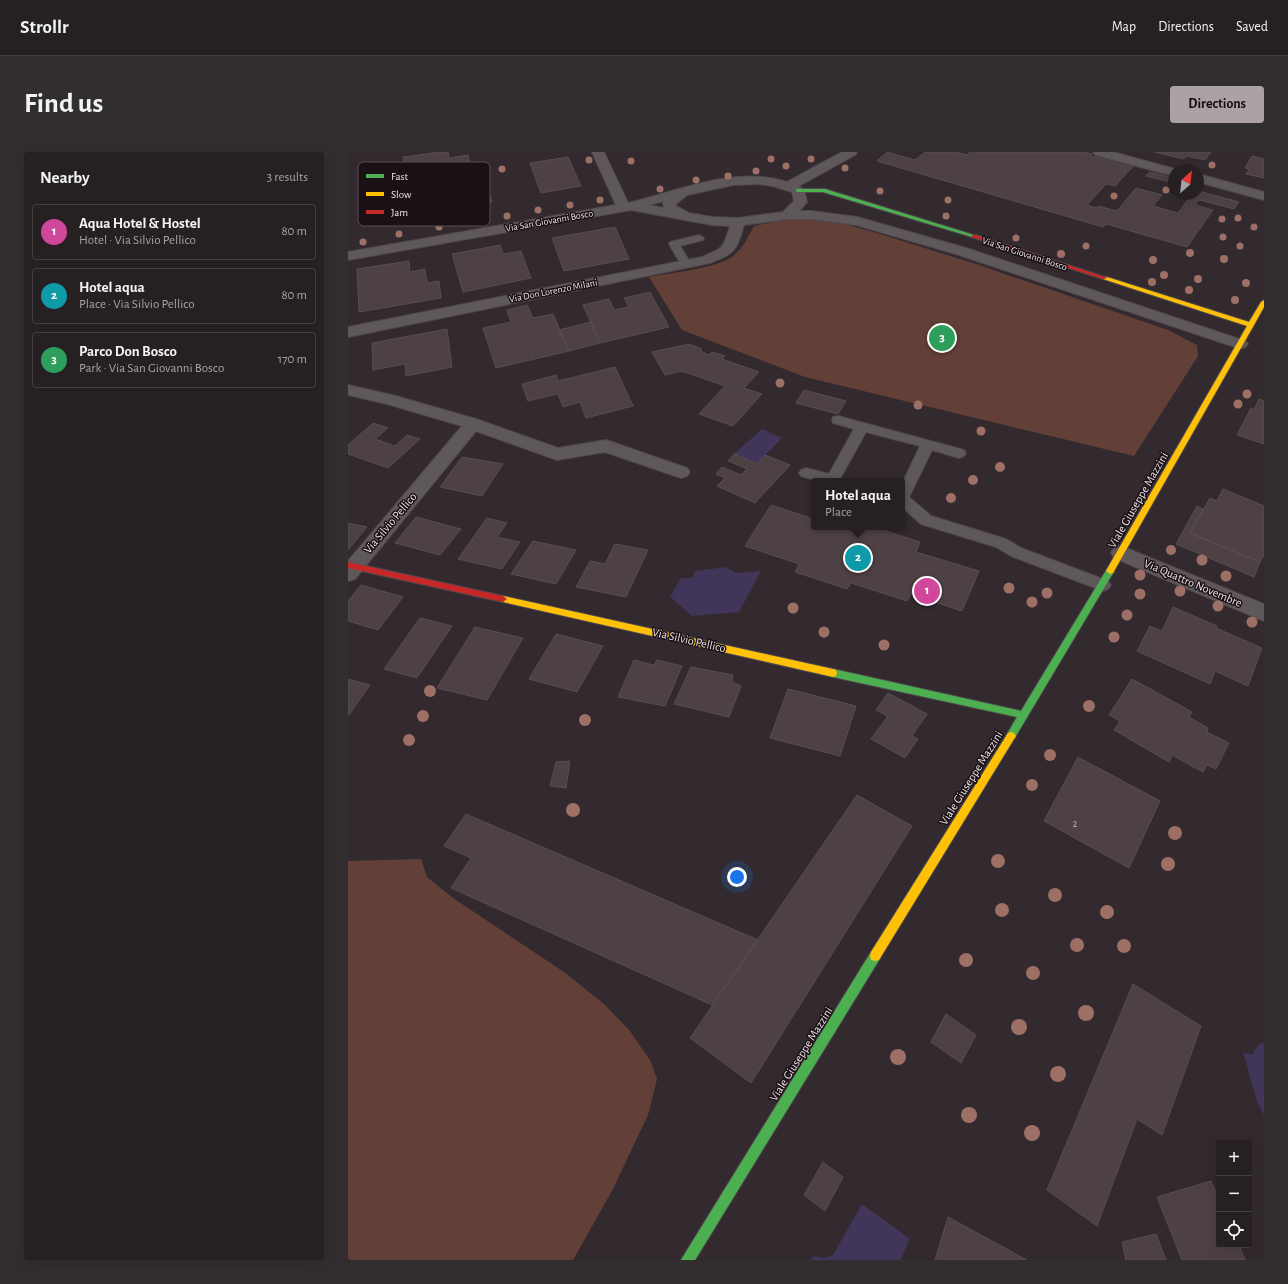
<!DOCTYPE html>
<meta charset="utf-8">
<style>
body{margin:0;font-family:"Alegreya Sans",sans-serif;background:#322d2f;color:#f1f3f6}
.controls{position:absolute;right:12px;bottom:12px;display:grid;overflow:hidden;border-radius:4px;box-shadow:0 4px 16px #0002}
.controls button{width:36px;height:36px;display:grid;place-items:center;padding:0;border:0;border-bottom:1px solid #423e40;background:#262022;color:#f1f3f6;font:20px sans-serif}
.compass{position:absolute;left:820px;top:12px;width:36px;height:36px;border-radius:50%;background:#262022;box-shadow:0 4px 16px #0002;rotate:27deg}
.you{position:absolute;left:389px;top:725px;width:14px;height:14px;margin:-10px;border:3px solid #fff;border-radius:50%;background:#1a73e8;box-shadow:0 0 0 6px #1a73e833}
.badge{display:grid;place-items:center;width:26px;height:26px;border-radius:50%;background:#aca2a6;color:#fff;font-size:13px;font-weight:700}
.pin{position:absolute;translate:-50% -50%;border:2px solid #fff;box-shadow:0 1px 4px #0006}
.popup{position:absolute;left:463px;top:326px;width:94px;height:52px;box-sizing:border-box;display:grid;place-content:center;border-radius:4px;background:#262022;filter:drop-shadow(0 1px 3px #0005);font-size:13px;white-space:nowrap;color:#a4a3a5}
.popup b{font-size:15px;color:#f1f3f6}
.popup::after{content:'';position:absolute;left:50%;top:100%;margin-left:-8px;border:8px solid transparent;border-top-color:#262022}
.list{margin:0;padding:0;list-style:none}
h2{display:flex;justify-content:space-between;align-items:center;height:52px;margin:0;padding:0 16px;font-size:17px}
h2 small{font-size:13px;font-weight:400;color:#a4a3a5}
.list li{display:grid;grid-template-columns:26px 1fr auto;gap:12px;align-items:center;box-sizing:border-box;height:56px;margin:0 8px 8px;padding:0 8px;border:1px solid #423e40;border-radius:4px}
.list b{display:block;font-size:15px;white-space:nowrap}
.list p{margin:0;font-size:13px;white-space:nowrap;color:#a4a3a5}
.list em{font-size:13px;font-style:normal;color:#a4a3a5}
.icon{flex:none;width:22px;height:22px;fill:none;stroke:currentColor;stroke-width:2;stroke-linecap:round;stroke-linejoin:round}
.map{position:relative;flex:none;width:916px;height:1108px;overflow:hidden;border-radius:4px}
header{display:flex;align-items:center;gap:24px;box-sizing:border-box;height:56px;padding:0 20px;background:#262022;border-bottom:1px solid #423e40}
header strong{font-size:19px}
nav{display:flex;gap:22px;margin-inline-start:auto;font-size:14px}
.intro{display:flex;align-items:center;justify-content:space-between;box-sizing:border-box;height:96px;padding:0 24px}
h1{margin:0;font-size:28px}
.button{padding:10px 18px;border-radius:4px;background:#aca2a6;color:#111;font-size:14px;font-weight:700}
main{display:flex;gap:24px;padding:0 24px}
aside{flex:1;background:#262022;border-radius:4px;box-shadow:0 4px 16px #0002}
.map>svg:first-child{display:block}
</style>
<header>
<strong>Strollr</strong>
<nav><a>Map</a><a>Directions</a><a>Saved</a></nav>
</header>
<div class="intro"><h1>Find us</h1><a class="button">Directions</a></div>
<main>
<aside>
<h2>Nearby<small>3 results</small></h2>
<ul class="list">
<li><span class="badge" style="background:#d1479c">1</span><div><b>Aqua Hotel &amp; Hostel</b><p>Hotel · Via Silvio Pellico</p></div><em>80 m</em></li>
<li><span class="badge" style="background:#0f9aa8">2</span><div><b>Hotel aqua</b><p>Place · Via Silvio Pellico</p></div><em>80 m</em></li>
<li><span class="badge" style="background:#2e9e5b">3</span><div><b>Parco Don Bosco</b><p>Park · Via San Giovanni Bosco</p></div><em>170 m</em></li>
</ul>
</aside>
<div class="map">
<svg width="916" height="1108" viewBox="0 0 916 1108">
<rect width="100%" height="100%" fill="#322a2e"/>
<path fill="#634037" d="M464,67L500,73L532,82L631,113L820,178L849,193L850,204L786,304L457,225L334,178L301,125C321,121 371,116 385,104C395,96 400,85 406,74L434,68Z
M73,707L79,725L105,746L216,820L256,852L281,878L302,908L309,927L300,963L265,1037L225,1108H0V709Z"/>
<path fill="#413559" d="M414,277L434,286L409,312L386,302Z
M378,415L388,421L413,419L391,460L344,464L322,445L333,426H344L347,419Z
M912,891H916V963L909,949L895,900L904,903Z
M514,1052L562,1087L552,1108H463L465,1104L476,1106L485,1103Z"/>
<path fill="#4e4144" stroke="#564e50" d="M92,0H100L101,6L120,3L123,17L58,26L55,5Z
M539,0L567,8L577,0H608L619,3L622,0H735L744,2L743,4L785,15L780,20L771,17L770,18L779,21L767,34L758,32L739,53L749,56L750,54L769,59L788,36L814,43L805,54L830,61L844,42H850V39L891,50L886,57L851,48L847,53L865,58L839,95L758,72L755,75L529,9Z
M806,0H863L857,8L838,4L836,7Z
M904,4L916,7V26L898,22L901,17L897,16Z
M220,5L233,34L193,41L182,11Z
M802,20L826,26V31L798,24Z
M138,32L144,50L72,62L68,44Z
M267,75L281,107L216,119L204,86Z
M152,93L155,102L173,99L183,126L115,140L104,102Z
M61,109L62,120L77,117L79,131L91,129L93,146L11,160L9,117Z
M302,140L321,175L252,191L235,153L261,147L266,158L281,155L276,146Z
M179,153L185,166L205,162L221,199L148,216L135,176L163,170L159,158Z
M243,170L252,191L221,199L211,178Z
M99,177L104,215L58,224L57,212L25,218L24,191Z
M341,192L354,197L352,199L361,203L364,200L377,204L374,207L411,220L396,236L414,242L385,274L351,262L377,234L334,219L317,223L304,200Z
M267,215L285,254L238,266L232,250L215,255L210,242L180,249L174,232L208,223L210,229Z
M456,238L498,249L490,262L448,251Z
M911,247L916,249V292L889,283L903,256L906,258Z
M25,271L40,276L27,287L47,294L59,283L72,287L40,316L0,302V293Z
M386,302L409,312L417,303L442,313L407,351L369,334L377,326L368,322L374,315L393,323L399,317L380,309Z
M114,305L155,312L134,344L92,335Z
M875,337L916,354V403L912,410L842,381L862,346L869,349Z
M423,353L466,367V375H525L572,390L568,400L631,419L614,459L563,442L559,449L503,431L499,437L447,420L451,412L397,394Z
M849,354L855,357L842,381L912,410L906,425L828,392Z
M68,365L113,377L92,403L47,391Z
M139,366L159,371L149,385L172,390L154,417L110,407Z
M0,371L19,375L0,398Z
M185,389L228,398L208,432L163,422Z
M267,392L300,398L278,445L228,435L242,409L257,412Z
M13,433L55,445L30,478L0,469V449Z
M825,455L869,474L868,476L914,496L900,534L867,519L862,532L789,499L802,474L814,479Z
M72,466L104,474L69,526L36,517Z
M127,475L175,486L139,548L89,536Z
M208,482L255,494L229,540L181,527Z
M286,508L306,513L309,508L334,514L317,554L270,545Z
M343,515L385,523L384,530L393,534L381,565L326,552Z
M0,527L22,533L0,564Z
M784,527L844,560L841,565L860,576L859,580L881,591L868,617L859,613L855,620L824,603L821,610L766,578L772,569L761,563Z
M440,537L508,554L492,604L422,586Z
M540,541L579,562L564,584L570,587L557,606L523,587L540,564L528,558Z
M730,605L812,649L781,716L696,669Z
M222,609L218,636L202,634L208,610Z
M509,643L564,674L403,931L342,886Z
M118,662L410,788L364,853L103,736L123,706L96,694Z
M785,832L853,874L814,983L789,967L749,1074L699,1038Z
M598,862L628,883L613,911L583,890Z
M475,1010L495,1025L477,1059L456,1043Z
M863,1029L871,1047V1093H891L897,1108H834L809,1045Z
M600,1065L679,1108H587Z
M808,1082L818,1108H778L774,1090Z"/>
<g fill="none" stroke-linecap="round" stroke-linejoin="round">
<g stroke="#50484d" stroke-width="2">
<path id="lane" d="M351,83L356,86L355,88L332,94L343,112L342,114H334L321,92L322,90Z
M490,264L616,298L618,301L616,304L611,306L584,298L561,345L583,364L658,387L673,396L760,429L763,433L760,437L755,439L750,437L663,404L648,395L573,372L554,355V332L572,294L518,280L493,325L496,329H471L453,324L451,321L453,318L458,316L481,322L506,277L485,271L484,268L485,265Z"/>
</g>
<g stroke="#50484d" stroke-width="2">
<path id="street" d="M244,0H256L280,51C331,39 387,13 439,30L494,0H509L507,3L451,34L456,38L459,50L451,59H463L509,65L618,96L897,189L900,192L897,195L892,197L887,195L608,102L508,73L463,67H439L396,73C388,99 388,101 362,111L0,185V175L354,105C376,96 375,96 382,74L364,73L283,58L0,108V100L268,53ZM410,32L424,34L444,40L446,49L435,60L390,66L364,65L341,61L328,54V52L339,43L385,33ZM316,49L315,51L316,56L300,53Z
M745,0H765L831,18H826V24L747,3Z
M850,22L916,40V48L850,30Z
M0,233L48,244L131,268L210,296L258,288L339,316L342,320L339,324L333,326L257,300L209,308L128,279L7,427L0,429V409L114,274L39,252L0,243Z
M773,394L916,452V469L766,406L763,401L766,396Z"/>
</g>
<g stroke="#50484d" stroke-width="2">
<path id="fast" d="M448,37H477L629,84L624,85L475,40H450L448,39Z
M762,416L766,419L765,421L666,587L663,588L660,587L658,584L669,565L485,525L482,524L481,521L482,518L485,517L673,559L759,417Z
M527,799L531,800L532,804L531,808L347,1108H333L523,800Z"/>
</g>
<g stroke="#50484d" stroke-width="2">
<path id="slow" d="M755,125H759L901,170L913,150L916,148V155L906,173L765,421L762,422L758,419L759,417L899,174L755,127Z
M155,444L485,517L488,518L489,521L488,524L485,525L155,450L151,447Z
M663,580L666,581L668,584L666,587L531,808L527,809L523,808L522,804L523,800L660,581Z"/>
</g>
<g stroke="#50484d" stroke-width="2">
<path id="jam" d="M624,83H628L760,126L755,127L624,85Z
M0,410L155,444L159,447L155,450L0,416Z"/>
</g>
<use href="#lane" fill="#5f585b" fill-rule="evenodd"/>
<use href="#street" fill="#5f585b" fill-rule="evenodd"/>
<use href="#fast" fill="#4caf50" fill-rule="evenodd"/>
<use href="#slow" fill="#ffc107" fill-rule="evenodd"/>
<use href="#jam" fill="#c62828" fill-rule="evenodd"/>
</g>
<g fill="#9e7065">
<circle cx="423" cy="7" r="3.5"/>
<circle cx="463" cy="7" r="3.5"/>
<circle cx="241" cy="8" r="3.5"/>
<circle cx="283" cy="9" r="3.5"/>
<circle cx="864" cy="13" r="3.5"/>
<circle cx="438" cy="14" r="3.5"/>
<circle cx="497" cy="16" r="3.5"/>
<circle cx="154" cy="17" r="3.5"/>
<circle cx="408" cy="19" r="3.5"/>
<circle cx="380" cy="24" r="3.5"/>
<circle cx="348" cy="28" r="3.5"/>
<circle cx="312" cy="37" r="3.5"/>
<circle cx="818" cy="38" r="3.5"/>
<circle cx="532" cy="39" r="3.5"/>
<circle cx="766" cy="44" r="3.5"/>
<circle cx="252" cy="48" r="3.5"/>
<circle cx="600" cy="48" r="3.5"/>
<circle cx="222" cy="53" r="3.5"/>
<circle cx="190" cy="58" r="3.5"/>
<circle cx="159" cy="64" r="3.5"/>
<circle cx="598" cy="64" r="3.5"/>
<circle cx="890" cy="66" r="3.5"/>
<circle cx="874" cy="67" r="3.5"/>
<circle cx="126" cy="69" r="3.5"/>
<circle cx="91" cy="75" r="3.5"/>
<circle cx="906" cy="75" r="3.5"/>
<circle cx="51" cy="82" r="3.5"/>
<circle cx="875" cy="85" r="3.5"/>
<circle cx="668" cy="86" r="3.5"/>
<circle cx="15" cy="90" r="3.5"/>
<circle cx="738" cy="94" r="3.5"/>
<circle cx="892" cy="94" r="3.5"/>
<circle cx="842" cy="101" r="4"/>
<circle cx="713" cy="102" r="4"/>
<circle cx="876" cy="107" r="4"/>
<circle cx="805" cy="108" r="4"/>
<circle cx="816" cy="123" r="4"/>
<circle cx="850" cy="127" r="4"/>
<circle cx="804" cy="130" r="4"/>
<circle cx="898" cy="131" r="4"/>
<circle cx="841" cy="138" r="4"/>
<circle cx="887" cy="148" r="4"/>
<circle cx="432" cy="231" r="4.5"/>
<circle cx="899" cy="242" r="4.5"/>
<circle cx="890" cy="252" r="4.5"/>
<circle cx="570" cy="253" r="4.5"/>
<circle cx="633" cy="279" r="4.5"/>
<circle cx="652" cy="315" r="5"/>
<circle cx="625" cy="328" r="5"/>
<circle cx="603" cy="346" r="5"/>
<circle cx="823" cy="398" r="5"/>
<circle cx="854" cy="408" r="5.5"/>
<circle cx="792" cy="423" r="5.5"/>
<circle cx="878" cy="424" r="5.5"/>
<circle cx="661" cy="436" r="5.5"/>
<circle cx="832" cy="439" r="5.5"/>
<circle cx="699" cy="441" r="5.5"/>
<circle cx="792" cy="442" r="5.5"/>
<circle cx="684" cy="450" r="5.5"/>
<circle cx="870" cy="454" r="5.5"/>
<circle cx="445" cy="456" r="5.5"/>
<circle cx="779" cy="463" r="5.5"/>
<circle cx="904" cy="470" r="5.5"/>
<circle cx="476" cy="480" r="5.5"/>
<circle cx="766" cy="485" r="5.5"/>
<circle cx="536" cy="493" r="5.5"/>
<circle cx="82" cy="539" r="6"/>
<circle cx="741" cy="554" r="6"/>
<circle cx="75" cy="564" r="6"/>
<circle cx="237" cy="568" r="6"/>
<circle cx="61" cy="588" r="6"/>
<circle cx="702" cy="603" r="6"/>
<circle cx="684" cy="633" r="6"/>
<circle cx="225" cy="658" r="7"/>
<circle cx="827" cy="681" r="7"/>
<circle cx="650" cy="709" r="7"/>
<circle cx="820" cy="712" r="7"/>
<circle cx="707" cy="743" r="7"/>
<circle cx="654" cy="758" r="7"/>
<circle cx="759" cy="760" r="7"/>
<circle cx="729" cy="793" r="7"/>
<circle cx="776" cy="794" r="7"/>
<circle cx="618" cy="808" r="7"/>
<circle cx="685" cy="821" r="7"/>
<circle cx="738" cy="861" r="8"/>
<circle cx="671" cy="875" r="8"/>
<circle cx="550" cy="905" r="8"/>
<circle cx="710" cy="922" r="8"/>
<circle cx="621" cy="963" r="8"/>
<circle cx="684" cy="981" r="8"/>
</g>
<g text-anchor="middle" stroke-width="3" stroke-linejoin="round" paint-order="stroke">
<g font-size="10" fill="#ede2e7" stroke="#191115">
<text transform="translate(201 68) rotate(-10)" y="4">Via San Giovanni Bosco</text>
<text transform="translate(677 101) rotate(18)" y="4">Via San Giovanni Bosco</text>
<text transform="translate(205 138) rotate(-11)" y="4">Via Don Lorenzo Milani</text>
</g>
<g font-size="10" fill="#c5babe">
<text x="727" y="675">2</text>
</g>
<g font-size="12" fill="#ede2e7" stroke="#191115">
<text transform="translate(790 348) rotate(-60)" y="4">Viale Giuseppe Mazzini</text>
<text transform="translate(42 371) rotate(-50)" y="4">Via Silvio Pellico</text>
<text transform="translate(845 431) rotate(23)" y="4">Via Quattro Novembre</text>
<text transform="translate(341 488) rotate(13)" y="4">Via Silvio Pellico</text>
<text transform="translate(623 626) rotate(-58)" y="4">Viale Giuseppe Mazzini</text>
<text transform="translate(453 902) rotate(-58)" y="4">Viale Giuseppe Mazzini</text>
</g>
</g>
<rect x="10" y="10" width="132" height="64" rx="6" fill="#191115" stroke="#595054" stroke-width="1"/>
<rect x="18" y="22" width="18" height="4" fill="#4caf50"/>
<rect x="18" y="40" width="18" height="4" fill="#ffc107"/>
<rect x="18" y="58" width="18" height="4" fill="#c62828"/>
<g font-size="11" fill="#ede2e7">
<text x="43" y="28">Fast</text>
<text x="43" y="46">Slow</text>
<text x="43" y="64">Jam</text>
</g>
</svg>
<div class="controls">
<button>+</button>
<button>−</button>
<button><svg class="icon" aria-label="locate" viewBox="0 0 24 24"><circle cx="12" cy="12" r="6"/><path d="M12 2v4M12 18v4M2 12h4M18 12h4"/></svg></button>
</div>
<svg class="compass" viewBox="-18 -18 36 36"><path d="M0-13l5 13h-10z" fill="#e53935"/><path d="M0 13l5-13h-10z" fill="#a4a3a5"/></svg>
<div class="you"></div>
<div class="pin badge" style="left:579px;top:439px;background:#d1479c">1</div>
<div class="pin badge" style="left:510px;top:406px;background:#0f9aa8">2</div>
<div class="popup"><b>Hotel aqua</b>Place</div>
<div class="pin badge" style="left:594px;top:186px;background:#2e9e5b">3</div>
</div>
</main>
